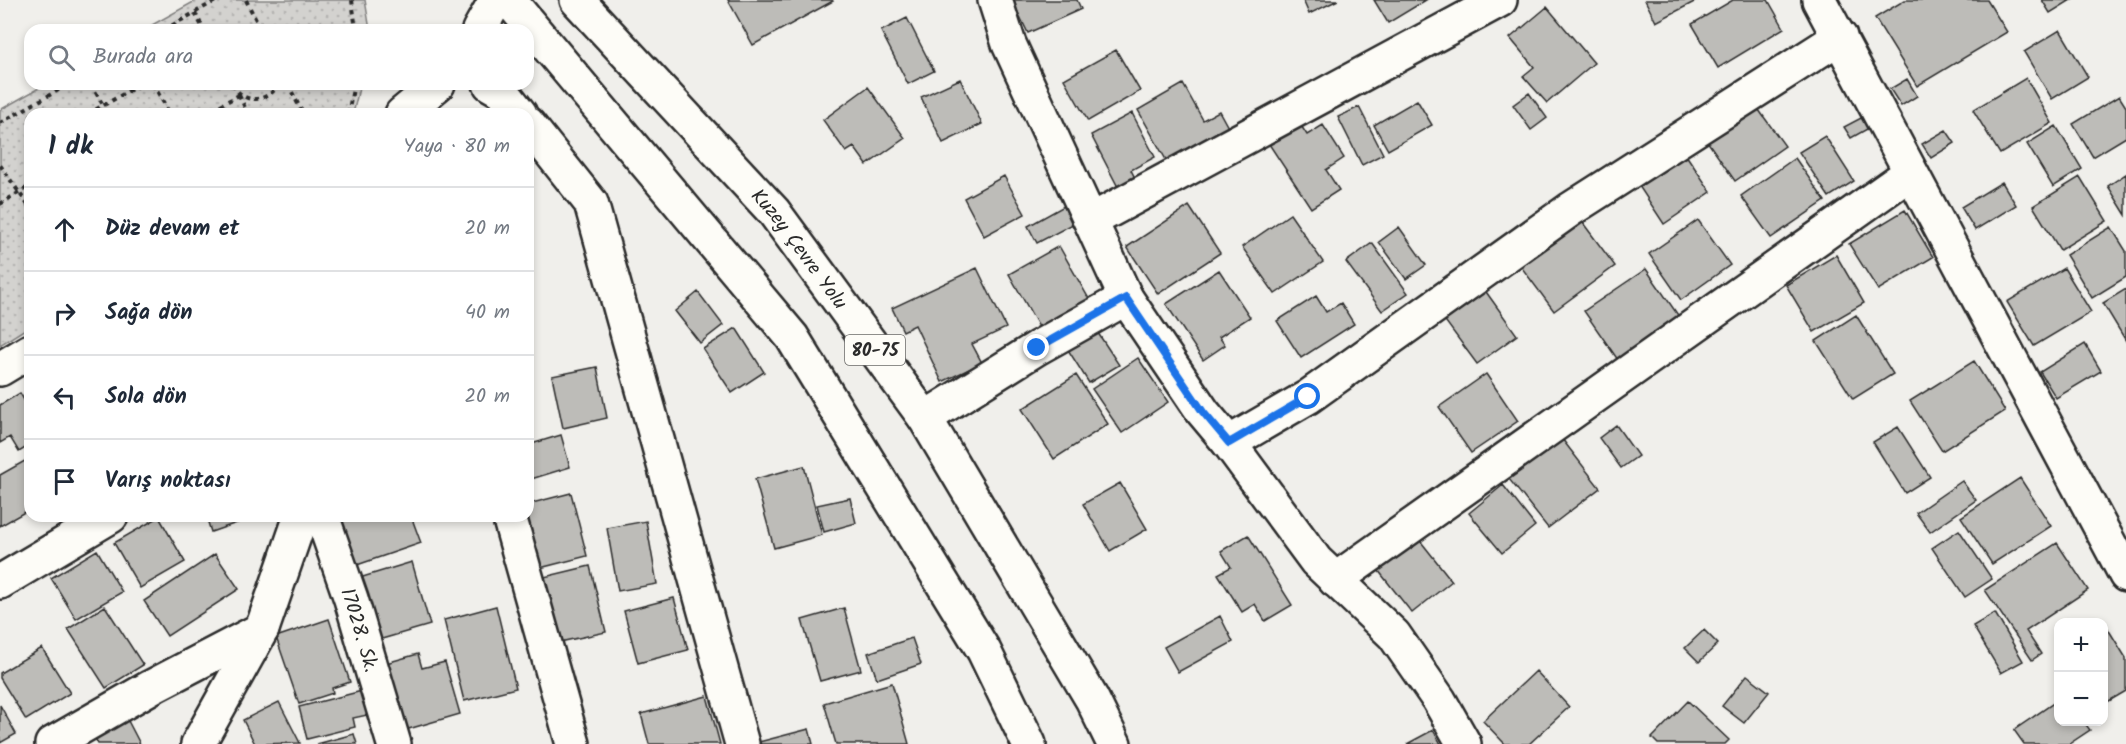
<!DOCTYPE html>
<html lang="tr">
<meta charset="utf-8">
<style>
body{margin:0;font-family:Kalam,sans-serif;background:#f6f6f7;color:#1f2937}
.controls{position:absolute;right:18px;bottom:18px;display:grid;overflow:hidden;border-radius:12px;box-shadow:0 3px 9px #0003}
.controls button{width:54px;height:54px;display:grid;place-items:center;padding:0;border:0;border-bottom:2px solid #e0e1e3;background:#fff;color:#1f2937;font:30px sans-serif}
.stop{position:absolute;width:18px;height:18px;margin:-14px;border:4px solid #1a73e8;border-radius:50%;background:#fff}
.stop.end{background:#1a73e8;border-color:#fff;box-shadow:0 2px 6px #0008}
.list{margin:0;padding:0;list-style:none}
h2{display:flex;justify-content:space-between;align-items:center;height:78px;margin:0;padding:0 24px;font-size:26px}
h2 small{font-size:20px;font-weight:400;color:#747a83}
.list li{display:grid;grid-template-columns:39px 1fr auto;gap:18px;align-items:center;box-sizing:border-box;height:84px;padding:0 24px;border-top:2px solid #e0e1e3}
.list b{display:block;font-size:22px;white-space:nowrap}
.list em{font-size:20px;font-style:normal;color:#747a83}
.icon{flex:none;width:33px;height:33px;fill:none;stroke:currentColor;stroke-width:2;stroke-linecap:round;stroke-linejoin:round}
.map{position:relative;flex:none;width:2126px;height:744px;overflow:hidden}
.search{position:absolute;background:#fff;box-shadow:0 3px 9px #0003;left:24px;top:24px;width:510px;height:66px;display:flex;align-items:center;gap:15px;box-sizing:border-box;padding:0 21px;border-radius:18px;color:#747a83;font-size:22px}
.panel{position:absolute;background:#fff;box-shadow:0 3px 9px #0003;left:24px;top:108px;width:510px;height:414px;border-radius:18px}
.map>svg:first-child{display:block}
</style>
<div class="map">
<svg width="2126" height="744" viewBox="0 0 2126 744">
<defs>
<pattern id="park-dots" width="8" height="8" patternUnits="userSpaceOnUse" patternTransform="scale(1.5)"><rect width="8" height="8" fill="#d3d2cf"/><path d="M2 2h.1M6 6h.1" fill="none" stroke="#b5b4b2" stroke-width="1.8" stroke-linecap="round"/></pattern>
</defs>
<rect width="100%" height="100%" fill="#f0efeb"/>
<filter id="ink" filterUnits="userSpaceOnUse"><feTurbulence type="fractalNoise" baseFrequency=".0167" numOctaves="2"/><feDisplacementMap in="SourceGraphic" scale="12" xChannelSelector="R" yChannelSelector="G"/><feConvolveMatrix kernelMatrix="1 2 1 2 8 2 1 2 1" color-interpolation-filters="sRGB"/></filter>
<g filter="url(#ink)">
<path fill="url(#park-dots)" stroke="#7f7e7d" stroke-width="1.5" d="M197,0H365L370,30H143Z
M46,84H360L353,114H30V326L0,345V110Z"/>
<path fill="#bdbcb8" stroke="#2b2b2b" stroke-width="1.5" d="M728,0H832L833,1L753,45Z
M1012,0H1077L1081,9L1028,33Z
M1303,0H1338L1309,14Z
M1374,0H1426L1388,23Z
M1645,0H1698L1656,22Z
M1733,0H1768L1784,28L1718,68L1692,24Z
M1905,0H1987L2007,32L1917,86L1875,18Z
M2042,0H2071L2050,13Z
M1547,7L1594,63L1547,103L1523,76L1534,67L1510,38Z
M907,18L934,71L908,84L881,31Z
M2060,30L2088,77L2052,99L2024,52Z
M1116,50L1140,91L1088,121L1064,79Z
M2026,78L2052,123L2000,154L1973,110Z
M960,79L982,124L943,143L921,97Z
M1907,79L1917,96L1901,106L1890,89Z
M1183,84L1203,120L1219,111L1230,131L1169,165L1138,110Z
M868,87L905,138L867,165L854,147L846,152L823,120Z
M1529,93L1547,118L1531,130L1513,105Z
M2119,96L2126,107V137L2093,157L2073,124Z
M1417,100L1432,125L1388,150L1374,125Z
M1756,106L1785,146L1735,181L1707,141Z
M1359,107L1383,154L1362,165L1338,117Z
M1132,113L1155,157L1131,170L1136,180L1119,189L1091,135Z
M1863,117L1869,128L1851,138L1844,127Z
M1298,121L1307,135L1323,125L1344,158L1326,170L1339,190L1311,208L1267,141Z
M2056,126L2082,169L2053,187L2027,144Z
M1946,130L1955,143L1931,158L1922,144Z
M1825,136L1854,181L1829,197L1799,152Z
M1682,149L1711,192L1664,224L1635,180Z
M1795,158L1825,201L1771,238L1741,196Z
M2126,174V215L2108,186Z
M1004,176L1025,214L984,236L964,198Z
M2080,177L2107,221L2060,250L2033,206Z
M2002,182L2016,205L1975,230L1961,207Z
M1064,206L1073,224L1037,243L1028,226Z
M1189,206L1220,253L1158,294L1127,247Z
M1905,210L1933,257L1878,290L1849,244Z
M1290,214L1323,262L1275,294L1242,247Z
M1580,219L1615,266L1554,311L1519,264Z
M1698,220L1730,265L1681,300L1649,254Z
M1399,227L1426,265L1406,279L1379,242Z
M2111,227L2126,251V277L2092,298L2066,255Z
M1372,243L1408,293L1382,311L1346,262Z
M1059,246L1089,299L1039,327L1009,274Z
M1836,255L1864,303L1814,332L1786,285Z
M977,268L1006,328L972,344L982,363L942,382L915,325L903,331L892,308Z
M2064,268L2091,312L2034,346L2007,302Z
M1646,269L1680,318L1618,360L1584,311Z
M1219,270L1250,317L1219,337L1225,345L1203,360L1166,304Z
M1484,289L1517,335L1477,364L1443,318Z
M2126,289V341L2103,303Z
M698,292L723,325L700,343L675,311Z
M1316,296L1326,312L1341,303L1354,324L1301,358L1277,321Z
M1856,315L1893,374L1853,399L1816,341Z
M1094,327L1119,365L1089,383L1065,345Z
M736,328L764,372L732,393L703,349Z
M2085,344L2101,371L2056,398L2040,372Z
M1138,358L1168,402L1122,433L1092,389Z
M1974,361L2005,411L1942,451L1910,401Z
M597,367L607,418L563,428L552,376Z
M1486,374L1518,421L1471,453L1439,407Z
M1076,375L1108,424L1054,459L1022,409Z
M20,393L30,410V445L19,452L10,437L0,443V405Z
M1616,425L1638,456L1621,468L1599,438Z
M1898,427L1930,477L1905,493L1873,442Z
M561,435L570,467L528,480V445Z
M1562,439L1600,488L1548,528L1509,479Z
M30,458V509L0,526V475Z
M804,466L822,535L774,548L755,479Z
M2020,478L2051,526L1992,564L1961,517Z
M1962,481L1976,500L1930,532L1916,513Z
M1120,483L1147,529L1110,551L1083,504Z
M1503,485L1535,526L1502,553L1469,513Z
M571,493L587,556L536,569L522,516H528V504Z
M850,498L856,523L824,532L817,505Z
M206,516H254V517L211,532Z
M354,516H411L421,543L357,565L342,520Z
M159,517L185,562L140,588L114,543Z
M646,521L657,584L618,591L607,528Z
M1959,530L1992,579L1965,597L1932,548Z
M1248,535L1292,605L1265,621L1255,604L1242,612L1218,574L1231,567L1221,551Z
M1418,538L1452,581L1412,613L1378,570Z
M2057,543L2088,590L2026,631L2041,654L2032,660L1985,590Z
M97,550L122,592L76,619L51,578Z
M215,554L239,589L167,636L144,601Z
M412,562L430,625L375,641L356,579Z
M590,566L606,632L555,643L540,578Z
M674,598L688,650L638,663L624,611Z
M105,606L143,665L106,688L68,629Z
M496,606L516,688L464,701L444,620Z
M844,608L861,670L820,681L802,620Z
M1995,613L2023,661L2001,673L1973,626Z
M1220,616L1233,642L1178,672L1164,647Z
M329,619L350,682L332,688L333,693L299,704L276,637Z
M2108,629L2126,658V691L2104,704V632Z
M1704,630L1718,644L1699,662L1685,648Z
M912,638L921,664L877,679L868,653Z
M42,648L70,693L26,720L0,678V673Z
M418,654L422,668L445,662L460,714L405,730L386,663Z
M1536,671L1569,707L1529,744H1505L1483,721Z
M1747,675L1769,692L1744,723L1722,706Z
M892,683L909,744H836L824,703Z
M366,690L372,714L353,718L355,727L307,739L299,707Z
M707,696L720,744H649L641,714Z
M2058,700V722H2084L2090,730L2069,744H2024L2014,730Z
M1688,701L1729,740L1725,744H1658L1652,738Z
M279,702L300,743L255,744L243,720Z
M0,705L16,734L0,743Z
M126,717L140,744H98L93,734Z
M809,729L813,744H760L759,742Z
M1433,730L1441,744H1407Z
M354,734L357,744H317Z"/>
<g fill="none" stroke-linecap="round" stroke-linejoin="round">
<g stroke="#2b2b2b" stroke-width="38">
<g id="minor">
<path d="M995,0L1009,44L1126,298L1203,412L1229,443L1316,561L1394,635L1439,700L1464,744"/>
<path d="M1819,0L2126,575"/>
<path d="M479,30L496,0"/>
<path d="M490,84L502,91L520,114"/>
<path d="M402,114L438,84"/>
<path d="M528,124L591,203L742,744"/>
<path d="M1092,220L1500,0"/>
<path d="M0,369L30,351"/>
<path d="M925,418L1037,348L1126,298"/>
<path d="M1229,443L1308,397L1571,209L1840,37"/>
<path id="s1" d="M322,516L351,599L394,744"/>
<path d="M509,516L573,744"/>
<path d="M1335,580L1910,173"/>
<path d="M0,582L111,516"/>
<path d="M52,744L151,687L262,629"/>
<path d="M198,744L262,629L301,516"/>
</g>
</g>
<g stroke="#2b2b2b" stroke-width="38">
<g id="highway">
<path d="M509,0L792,337L984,651L1029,744"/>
<path id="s2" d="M577,0L774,212L925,418L1092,699L1114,744"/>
</g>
</g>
<path stroke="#2b2b2b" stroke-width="4" stroke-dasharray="4.5 4.5" stroke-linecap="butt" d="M246,0L261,30
M352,0L356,30
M195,13L204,30
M164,30L217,0
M91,84L103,105
M153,84L170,114
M233,84C243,106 268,102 279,84
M288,84L303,114
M239,95L248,114
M88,114L141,84
M204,114L239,95
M348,114L354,84
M0,123L69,84
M0,165L30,208
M0,204L30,186"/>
<use href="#minor" stroke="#fdfcf7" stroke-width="33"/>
<use href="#highway" stroke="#fdfcf7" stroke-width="33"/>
</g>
</g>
<g fill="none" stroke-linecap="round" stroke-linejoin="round" filter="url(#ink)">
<path stroke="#1a73e8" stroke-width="8" d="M1037,348L1126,298L1203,412L1229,443L1308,397"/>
</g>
<g text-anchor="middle" stroke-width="6" stroke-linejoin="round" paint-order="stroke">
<rect fill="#fdfcf7" stroke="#6a6a68" stroke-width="1.5" x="845" y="335" width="60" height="30" rx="4.5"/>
<g font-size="18" font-weight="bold" fill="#2b2b2b">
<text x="875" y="356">80-75</text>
</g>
<g font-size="20" fill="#2b2b2b" stroke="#fdfcf7">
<text dy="7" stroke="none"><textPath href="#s2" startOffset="334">Kuzey Çevre Yolu</textPath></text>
<text dy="7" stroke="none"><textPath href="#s1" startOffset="120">17028. Sk.</textPath></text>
</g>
</g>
</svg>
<div class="controls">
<button>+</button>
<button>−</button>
</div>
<div class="stop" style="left:1308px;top:397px"></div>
<div class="stop end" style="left:1037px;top:348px"></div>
<div class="search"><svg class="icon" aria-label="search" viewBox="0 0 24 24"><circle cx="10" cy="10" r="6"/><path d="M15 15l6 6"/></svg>Burada ara</div>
<section class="panel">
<h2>1 dk<small>Yaya · 80 m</small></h2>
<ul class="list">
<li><svg class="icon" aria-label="ahead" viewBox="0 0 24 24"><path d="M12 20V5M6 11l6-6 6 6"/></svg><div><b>Düz devam et</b></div><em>20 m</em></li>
<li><svg class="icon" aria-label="right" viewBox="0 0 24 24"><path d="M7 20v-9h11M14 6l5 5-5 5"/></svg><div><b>Sağa dön</b></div><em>40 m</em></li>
<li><svg class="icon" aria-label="left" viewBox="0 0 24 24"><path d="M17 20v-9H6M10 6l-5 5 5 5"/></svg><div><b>Sola dön</b></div><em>20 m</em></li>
<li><svg class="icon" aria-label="arrive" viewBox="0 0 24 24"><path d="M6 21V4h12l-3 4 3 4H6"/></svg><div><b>Varış noktası</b></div></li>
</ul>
</section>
</div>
